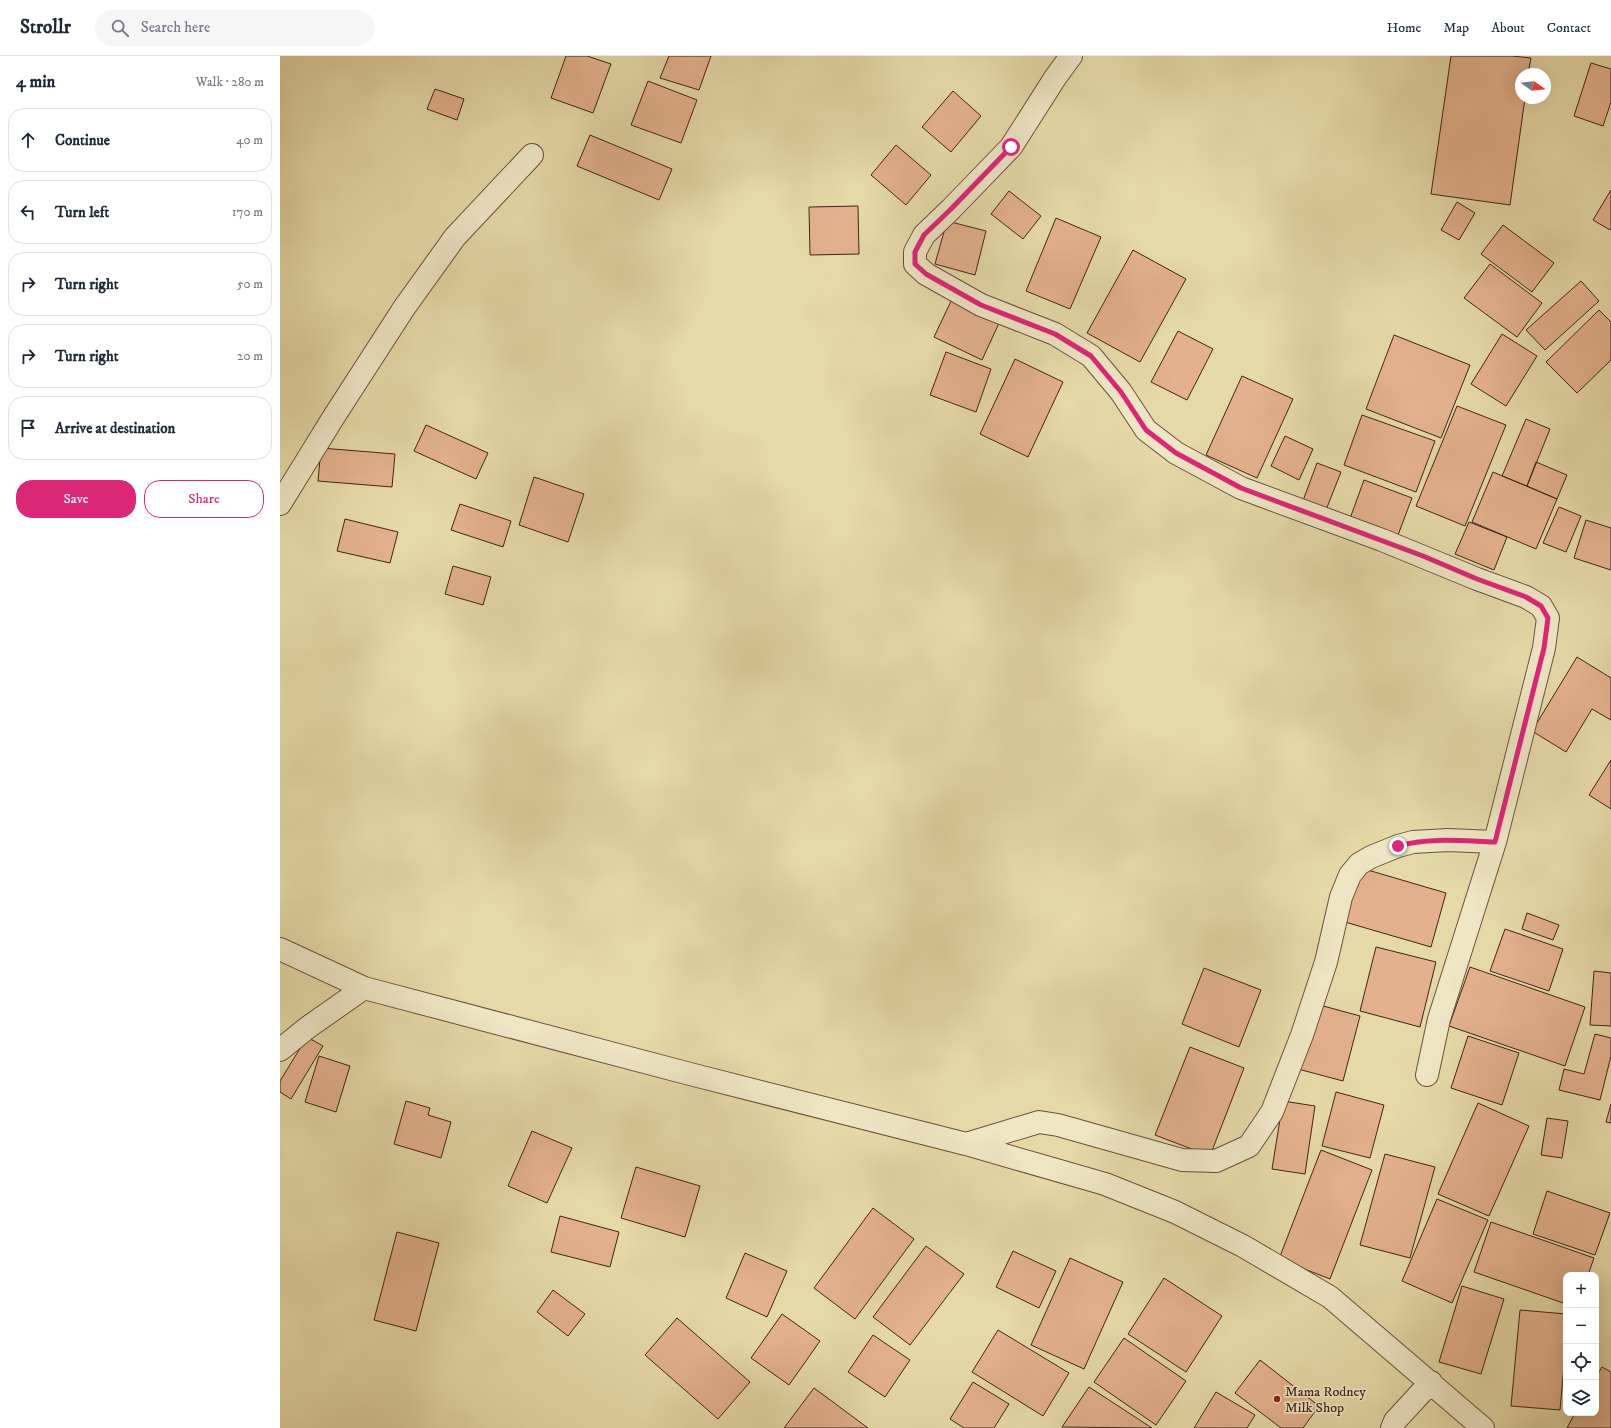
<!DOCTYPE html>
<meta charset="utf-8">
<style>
body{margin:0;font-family:"IM FELL DW Pica",serif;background:#f6f6f7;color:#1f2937}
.controls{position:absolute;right:12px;bottom:12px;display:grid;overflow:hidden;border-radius:8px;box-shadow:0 4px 16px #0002}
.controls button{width:36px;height:36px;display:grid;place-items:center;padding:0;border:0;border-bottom:1px solid #e0e1e3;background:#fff;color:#1f2937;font:20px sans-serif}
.compass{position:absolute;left:1235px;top:12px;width:36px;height:36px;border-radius:50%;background:#fff;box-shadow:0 4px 16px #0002;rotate:105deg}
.stop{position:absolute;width:12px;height:12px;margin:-9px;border:3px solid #db2777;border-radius:50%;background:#fff}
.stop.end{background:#db2777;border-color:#fff;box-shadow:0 1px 4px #0008}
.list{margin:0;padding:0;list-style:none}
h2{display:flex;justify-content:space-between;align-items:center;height:52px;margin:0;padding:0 16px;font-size:17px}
h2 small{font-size:13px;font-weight:400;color:#747a83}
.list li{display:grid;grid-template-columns:26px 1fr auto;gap:12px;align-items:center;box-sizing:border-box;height:64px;margin:0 8px 8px;padding:0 8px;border:1px solid #e0e1e3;border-radius:16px}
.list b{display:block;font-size:15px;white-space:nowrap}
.list em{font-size:13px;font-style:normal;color:#747a83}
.actions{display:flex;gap:8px;padding:12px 16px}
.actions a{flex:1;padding:9px 0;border:1px solid #db2777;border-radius:16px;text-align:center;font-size:14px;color:#db2777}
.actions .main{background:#db2777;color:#fff}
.icon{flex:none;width:22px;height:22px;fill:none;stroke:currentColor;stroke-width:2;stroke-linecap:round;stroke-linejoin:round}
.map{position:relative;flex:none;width:1331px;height:1372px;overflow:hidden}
header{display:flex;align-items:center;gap:24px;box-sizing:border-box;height:56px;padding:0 20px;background:#fff;border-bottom:1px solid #e0e1e3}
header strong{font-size:19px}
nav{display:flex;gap:22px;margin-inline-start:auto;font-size:14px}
.search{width:280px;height:36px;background:#f6f6f7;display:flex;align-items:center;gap:10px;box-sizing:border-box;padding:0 14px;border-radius:22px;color:#747a83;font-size:15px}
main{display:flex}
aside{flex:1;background:#fff}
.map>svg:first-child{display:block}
</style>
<header>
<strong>Strollr</strong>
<div class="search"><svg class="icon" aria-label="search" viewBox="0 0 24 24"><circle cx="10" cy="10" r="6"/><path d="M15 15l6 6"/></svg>Search here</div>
<nav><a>Home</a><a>Map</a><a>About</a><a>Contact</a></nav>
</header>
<main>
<aside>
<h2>4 min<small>Walk · 280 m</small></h2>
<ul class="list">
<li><svg class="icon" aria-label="ahead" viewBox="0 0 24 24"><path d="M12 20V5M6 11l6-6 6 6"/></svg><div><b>Continue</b></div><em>40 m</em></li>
<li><svg class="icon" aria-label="left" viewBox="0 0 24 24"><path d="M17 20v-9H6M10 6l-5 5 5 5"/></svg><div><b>Turn left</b></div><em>170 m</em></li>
<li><svg class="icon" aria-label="right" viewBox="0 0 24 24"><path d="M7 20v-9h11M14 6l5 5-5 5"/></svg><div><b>Turn right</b></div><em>50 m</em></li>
<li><svg class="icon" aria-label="right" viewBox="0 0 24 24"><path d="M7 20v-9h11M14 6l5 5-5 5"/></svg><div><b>Turn right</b></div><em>20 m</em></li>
<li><svg class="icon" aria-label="arrive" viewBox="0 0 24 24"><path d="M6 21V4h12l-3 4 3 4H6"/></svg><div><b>Arrive at destination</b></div></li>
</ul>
<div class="actions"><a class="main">Save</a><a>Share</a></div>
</aside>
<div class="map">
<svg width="1331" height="1372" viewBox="0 0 1331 1372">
<rect width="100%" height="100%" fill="#e6d9a8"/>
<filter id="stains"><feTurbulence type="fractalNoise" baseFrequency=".005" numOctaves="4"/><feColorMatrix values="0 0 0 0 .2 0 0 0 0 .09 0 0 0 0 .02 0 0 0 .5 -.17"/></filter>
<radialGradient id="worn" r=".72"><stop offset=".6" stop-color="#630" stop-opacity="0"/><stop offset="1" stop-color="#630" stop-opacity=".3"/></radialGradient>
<path fill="#e3b18d" stroke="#402419" d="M286,0H307L331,8L313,57L271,42Z
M389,0H431L419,34L380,22Z
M1171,0H1232L1251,2L1248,18H1241V42H1245L1230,149L1151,138Z
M1311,7L1331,13V46L1323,70L1294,60Z
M368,25L417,44L401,87L351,69Z
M155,33L184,43L177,64L147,53Z
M673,35L701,60L671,96L642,71Z
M310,79L392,113L379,144L297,110Z
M616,89L651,119L626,149L591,119Z
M1331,134V172L1330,174L1313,164Z
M729,135L761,160L743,183L711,158Z
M1177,146L1195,157L1179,184L1161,174Z
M578,150L579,198L530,199L529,151Z
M776,162L821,181L790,253L746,235Z
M667,165L706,175L695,219L655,208Z
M1223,169L1274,207L1252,236L1201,198Z
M853,194L906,223L860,306L807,277Z
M1210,208L1262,247L1237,281L1184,242Z
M1301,225L1319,245L1265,294L1246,274Z
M672,243L720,265L702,304L654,281Z
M1319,254L1331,266V304L1297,337L1266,306Z
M898,275L933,293L907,344L871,326Z
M1222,278L1257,300L1226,350L1191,328Z
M1114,279L1190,309L1161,382L1086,353Z
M666,296L711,313L696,356L650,339Z
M735,303L783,326L748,401L700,378Z
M962,320L1013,343L977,422L926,399Z
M1177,350L1226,369L1185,470L1136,450Z
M1082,359L1155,385L1136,436L1064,409Z
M1246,363L1270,373L1247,430L1222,420Z
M146,369L208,397L196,423L134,395Z
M1005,380L1033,393L1019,424L991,410Z
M41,392L115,398L112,431L38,425Z
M1256,406L1287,419L1277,443L1247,430Z
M1037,407L1061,416L1044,459L1021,450Z
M1213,416L1277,443L1256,493L1192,466Z
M254,421L304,438L288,486L239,469Z
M1084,424L1132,442L1115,487L1068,468Z
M180,448L231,465L223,491L171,474Z
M1279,451L1301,460L1286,496L1263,487Z
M65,463L118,476L110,507L57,495Z
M1306,464L1331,472V514L1294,502Z
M1189,466L1227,481L1214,514L1175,498Z
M173,510L211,521L203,549L165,538Z
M1297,601L1331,622V664L1312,653L1286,696L1252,675Z
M1331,704V753L1309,739Z
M1081,812L1166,837L1151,891L1065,866Z
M1247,857L1279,869L1273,884L1242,873Z
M1225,873L1283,893L1269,935L1210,915Z
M1096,891L1156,906L1140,971L1080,955Z
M1190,911L1305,951L1285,1010L1169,970Z
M924,912L981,934L959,991L902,968Z
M1314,915L1331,917V970L1310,969Z
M1036,948L1080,960L1063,1025L1018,1013Z
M1315,978L1331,982V1000L1320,1044L1279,1034L1284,1013L1304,1018Z
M1188,980L1239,997L1222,1049L1171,1032Z
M27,981L43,990L11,1043L0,1036V1025Z
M910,991L964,1012L930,1100L875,1079Z
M39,1000L70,1010L56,1056L25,1046Z
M1056,1036L1104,1049L1090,1102L1042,1090Z
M126,1045L150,1052L148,1059L171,1066L161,1102L114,1088Z
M1003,1045L1035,1050L1025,1118L992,1113Z
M1198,1047L1249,1070L1209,1160L1158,1138Z
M1331,1048V1067L1326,1066Z
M1267,1062L1288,1065L1282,1102L1261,1099Z
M252,1075L292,1092L267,1147L228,1130Z
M1041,1094L1092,1114L1050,1223L999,1203Z
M1105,1098L1155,1111L1130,1202L1080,1189Z
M356,1111L420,1130L405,1181L341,1162Z
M1267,1135L1330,1157L1315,1199L1253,1178Z
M1157,1143L1208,1164L1172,1247L1122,1225Z
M593,1152L634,1183L575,1263L534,1232Z
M280,1160L339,1176L330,1211L271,1196Z
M1211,1166L1314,1202L1308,1219H1286V1248L1194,1216Z
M117,1176L159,1187L136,1275L94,1264Z
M646,1190L684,1218L630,1289L593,1261Z
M733,1195L776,1215L759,1252L716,1231Z
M465,1197L507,1215L487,1261L446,1242Z
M790,1202L843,1226L804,1313L751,1289Z
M884,1222L942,1260L906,1316L848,1278Z
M1182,1230L1224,1243L1201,1318L1159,1306Z
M273,1234L305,1258L288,1280L257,1256Z
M1240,1254L1286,1258V1287L1280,1354L1231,1350Z
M502,1258L540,1285L509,1329L471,1302Z
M397,1262L470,1326L438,1363L365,1299Z
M718,1274L789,1317L763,1360L692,1316Z
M593,1279L630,1304L605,1341L568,1316Z
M844,1282L906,1325L876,1369L814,1326Z
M980,1304L1039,1350L1023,1372H1001L955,1337Z
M1322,1311L1331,1316V1372H1287L1295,1357H1316V1321Z
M693,1326L729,1348L714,1372H684L670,1363Z
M809,1331L872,1372L782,1371Z
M534,1332L588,1372H504Z
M936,1336L975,1359L967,1372H914Z"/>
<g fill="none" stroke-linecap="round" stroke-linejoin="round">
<g stroke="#6a513d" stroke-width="24">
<path id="minor" d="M791,0L775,22L731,91L671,153L644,179L635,196V208L646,218L701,249L775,278L811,300L841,336L866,374L896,397L961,432L1102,484L1197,523L1246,541L1261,550L1268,562L1264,592L1215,786L1159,963L1147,1019
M0,448L53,362L124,252L175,181L252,99
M0,893L84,932L410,1018L686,1088L825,1128L895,1156L963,1190L1050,1241L1203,1372
M0,994L27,972L84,932
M686,1088L759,1066L778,1069L902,1104L936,1105L969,1090L992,1056L1022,979L1046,906L1061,841L1070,819L1079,808L1091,801L1118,790L1133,786L1168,784L1215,786
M1112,1372L1115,1365L1151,1326"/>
</g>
<use href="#minor" stroke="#efe6c6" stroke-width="22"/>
</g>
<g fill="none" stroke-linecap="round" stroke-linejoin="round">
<path stroke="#db2777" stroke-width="5" d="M731,91L671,153L644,179L635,196V208L646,218L701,249L775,278L811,300L841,336L866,374L896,397L961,432L1143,500L1197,523L1246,541L1261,550L1268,562L1264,592L1215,786C1183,785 1150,781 1118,790"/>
</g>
<circle fill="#8f2418" stroke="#efe6c6" stroke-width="1.5" cx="997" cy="1343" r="4"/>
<g text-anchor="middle" stroke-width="3.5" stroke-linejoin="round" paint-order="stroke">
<g font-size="14" fill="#402419" stroke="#efe6c6" text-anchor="start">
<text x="1005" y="1340">Mama Rodney<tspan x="1005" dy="16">Milk Shop</tspan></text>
</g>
</g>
<rect width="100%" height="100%" filter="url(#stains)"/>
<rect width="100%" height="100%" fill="url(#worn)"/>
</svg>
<div class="controls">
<button>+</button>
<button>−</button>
<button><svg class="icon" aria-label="locate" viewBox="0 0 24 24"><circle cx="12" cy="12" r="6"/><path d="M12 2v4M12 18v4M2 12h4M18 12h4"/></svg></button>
<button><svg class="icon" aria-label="layers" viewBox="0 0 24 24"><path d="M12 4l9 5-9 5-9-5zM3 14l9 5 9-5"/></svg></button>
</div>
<svg class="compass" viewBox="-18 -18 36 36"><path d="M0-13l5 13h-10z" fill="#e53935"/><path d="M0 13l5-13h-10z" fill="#747a83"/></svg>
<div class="stop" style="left:731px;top:91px"></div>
<div class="stop end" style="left:1118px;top:790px"></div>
</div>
</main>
